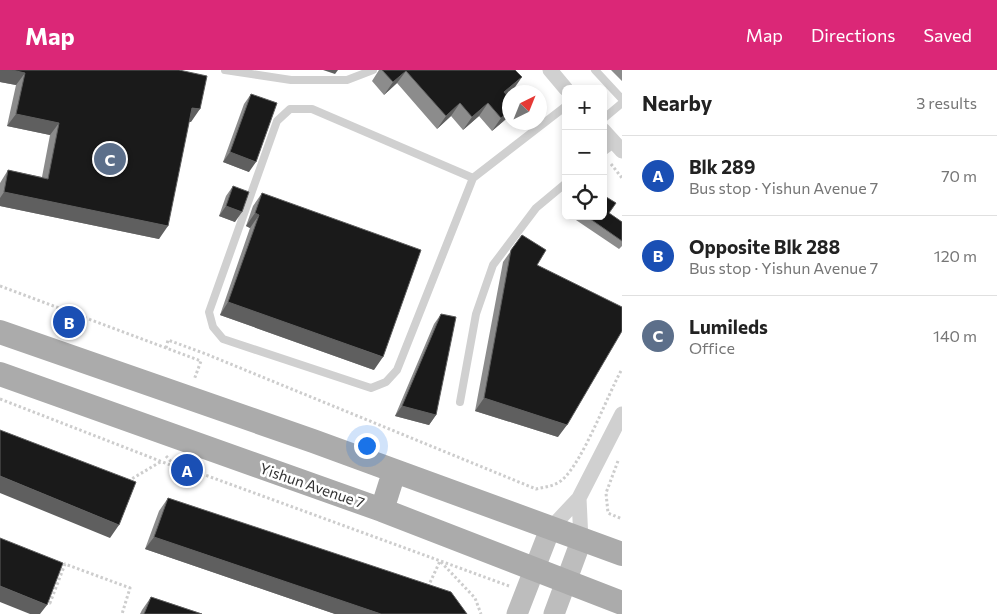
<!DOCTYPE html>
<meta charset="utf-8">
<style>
body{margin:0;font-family:Commissioner,sans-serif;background:#f6f6f6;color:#222}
.controls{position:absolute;right:15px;top:15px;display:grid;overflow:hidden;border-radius:8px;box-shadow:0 2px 8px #0003}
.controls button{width:45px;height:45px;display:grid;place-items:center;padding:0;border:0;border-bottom:1px solid #e0e0e0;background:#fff;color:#222;font:25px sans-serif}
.compass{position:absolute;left:502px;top:15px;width:45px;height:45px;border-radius:50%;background:#fff;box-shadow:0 2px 8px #0003;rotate:43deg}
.you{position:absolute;left:366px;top:375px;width:18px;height:18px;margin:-12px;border:4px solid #fff;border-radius:50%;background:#1a73e8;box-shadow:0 0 0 8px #1a73e833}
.badge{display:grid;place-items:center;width:32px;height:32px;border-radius:50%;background:#db2777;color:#fff;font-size:16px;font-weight:700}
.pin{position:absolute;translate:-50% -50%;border:2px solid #fff;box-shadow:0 1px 5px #0006}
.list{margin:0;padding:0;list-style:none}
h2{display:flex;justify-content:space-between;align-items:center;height:65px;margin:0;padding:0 20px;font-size:21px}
h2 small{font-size:16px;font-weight:400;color:#767676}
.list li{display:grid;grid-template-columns:32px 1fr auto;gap:15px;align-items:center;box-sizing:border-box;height:80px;padding:0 20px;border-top:1px solid #e0e0e0}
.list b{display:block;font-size:19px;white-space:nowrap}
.list p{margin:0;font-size:16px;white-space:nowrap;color:#767676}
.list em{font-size:16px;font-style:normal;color:#767676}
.icon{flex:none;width:28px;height:28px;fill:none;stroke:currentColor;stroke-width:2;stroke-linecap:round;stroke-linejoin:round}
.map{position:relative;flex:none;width:622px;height:544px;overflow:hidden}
header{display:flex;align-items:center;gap:30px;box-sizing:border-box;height:70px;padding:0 25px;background:#db2777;color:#fff}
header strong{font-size:24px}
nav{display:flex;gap:28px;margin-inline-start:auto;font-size:18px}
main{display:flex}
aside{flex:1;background:#fff}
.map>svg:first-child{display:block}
</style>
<header>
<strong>Map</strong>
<nav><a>Map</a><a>Directions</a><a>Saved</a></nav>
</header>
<main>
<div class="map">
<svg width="622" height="544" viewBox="0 0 622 544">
<rect width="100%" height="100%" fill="#fff"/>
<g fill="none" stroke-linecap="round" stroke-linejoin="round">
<path stroke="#cdcdcd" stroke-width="3" stroke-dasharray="2.5 2.5" stroke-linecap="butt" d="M611,94L622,108
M0,216L201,291L194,310
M166,278L168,270L206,284L536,419C545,417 555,416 562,410C583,392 607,326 622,299
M0,329L178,398L205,405L509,516
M166,386L175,396
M618,391L606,423L608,443L622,449
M128,411L162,391
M428,517L440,491L475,528L481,544
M45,531L50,533L65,494L130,518L122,544"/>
<path stroke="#d0d0d0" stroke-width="8" d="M225,0L291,10H347L373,0
M595,0L622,29
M603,49L622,33
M603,82L615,73
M473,108L312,39H290L277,51L209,242L213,257L223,269L371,318L386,312L397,300L473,108L566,36
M460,332L476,244L493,195L536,138L566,113"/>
<path stroke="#d0d0d0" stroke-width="15" d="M550,0L566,19
M603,60L622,81
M579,428L581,471
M550,459L579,428L622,344"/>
<path stroke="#bdbdbd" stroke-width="21" d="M517,544L550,459
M554,544L581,471"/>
<path stroke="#ababab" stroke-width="24" d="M0,262L313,371L622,484
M0,304L382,440L622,533
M382,440L394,402"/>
</g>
<path fill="#8c8c8c" d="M0,0H179L191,52H189L159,169L0,136V113L8,100L42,107L50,65L7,56L16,15L0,12Z
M379,0H515L513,20L507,25L510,29V44L506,49L492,61L479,46L463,60L451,46L437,59L397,13L384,25L372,11Z
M611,0H622V11Z
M251,24L249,102L223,92L244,34Z
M233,116L235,152L219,146L226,126Z
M262,123L374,300L220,245L250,158L246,156L253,136Z
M609,143L622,152V176L619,179L570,146H603Z
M522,165L537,195L558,367L475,341L503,192Z
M441,244L436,345L429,355L395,346L434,254Z
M168,428L467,544H335L145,479L159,441Z
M151,527L202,544H140L142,540Z"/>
<path fill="#5f5f5f" d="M0,0H12L25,3L16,15L0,12Z
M323,0H338L335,4Z
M406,1L397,13L384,25L393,12Z
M522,7L513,20L495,35L504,22Z
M460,33L451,46L437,59L446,46Z
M488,33L479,46L463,60L472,47Z
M192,38L200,39L191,52L183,50Z
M510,41V44L506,49L492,61L501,48Z
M16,44L59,53L50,65L7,56Z
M230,82L256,92L249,102L223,92Z
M4,122L168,156L159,169L0,136V128Z
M226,136L242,142L235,152L219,146Z
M255,143L259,145L250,158L246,156Z
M228,232L383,287L374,300L220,245Z
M484,328L567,355L558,367L475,341Z
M402,336L436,345L429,355L395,346Z
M0,406L119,455L110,468L0,423Z
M154,467L381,544H335L145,479Z
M0,516L47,535L40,544H30L0,532Z"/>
<path fill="#1a1a1a" stroke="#5f5f5f" d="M12,0H179L207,6L200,39L192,38L168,156L4,122L8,100L48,109L59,53L16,44L25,3Z
M382,0H515L522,7L504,22L510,29V41L501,48L488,33L472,47L460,33L446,46L406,1L393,12Z
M251,24L277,33L256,92L230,82Z
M233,116L249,122L242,142L226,136Z
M262,123L421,180L383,287L228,232L259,145L255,143Z
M603,125L616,133L609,143L622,152V171L586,146H603Z
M522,165L546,180L537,195L622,237V261L567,355L484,328L511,180Z
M441,244L456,247L436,345L402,336Z
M0,360L136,412L119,455L0,406Z
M168,428L451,522L467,544H381L154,467Z
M0,468L63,493L47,535L0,516Z
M151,527L202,544H144Z"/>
<g text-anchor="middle" stroke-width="5" stroke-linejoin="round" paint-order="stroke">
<g font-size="15" fill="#333" stroke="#fff">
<text transform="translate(312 416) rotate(19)" y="5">Yishun Avenue 7</text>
</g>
</g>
</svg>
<div class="controls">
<button>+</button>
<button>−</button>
<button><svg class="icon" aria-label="locate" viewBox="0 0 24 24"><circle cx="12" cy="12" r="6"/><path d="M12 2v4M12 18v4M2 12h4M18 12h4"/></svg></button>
</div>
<svg class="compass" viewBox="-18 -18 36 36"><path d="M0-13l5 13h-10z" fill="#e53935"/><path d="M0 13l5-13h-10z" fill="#767676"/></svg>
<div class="you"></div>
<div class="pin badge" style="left:187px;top:400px;background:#1a4fb4">A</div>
<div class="pin badge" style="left:69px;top:252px;background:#1a4fb4">B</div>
<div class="pin badge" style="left:110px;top:89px;background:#5c6f8a">C</div>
</div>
<aside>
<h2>Nearby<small>3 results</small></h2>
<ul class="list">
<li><span class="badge" style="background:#1a4fb4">A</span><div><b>Blk 289</b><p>Bus stop · Yishun Avenue 7</p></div><em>70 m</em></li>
<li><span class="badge" style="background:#1a4fb4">B</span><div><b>Opposite Blk 288</b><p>Bus stop · Yishun Avenue 7</p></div><em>120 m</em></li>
<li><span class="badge" style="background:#5c6f8a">C</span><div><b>Lumileds</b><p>Office</p></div><em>140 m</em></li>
</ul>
</aside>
</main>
